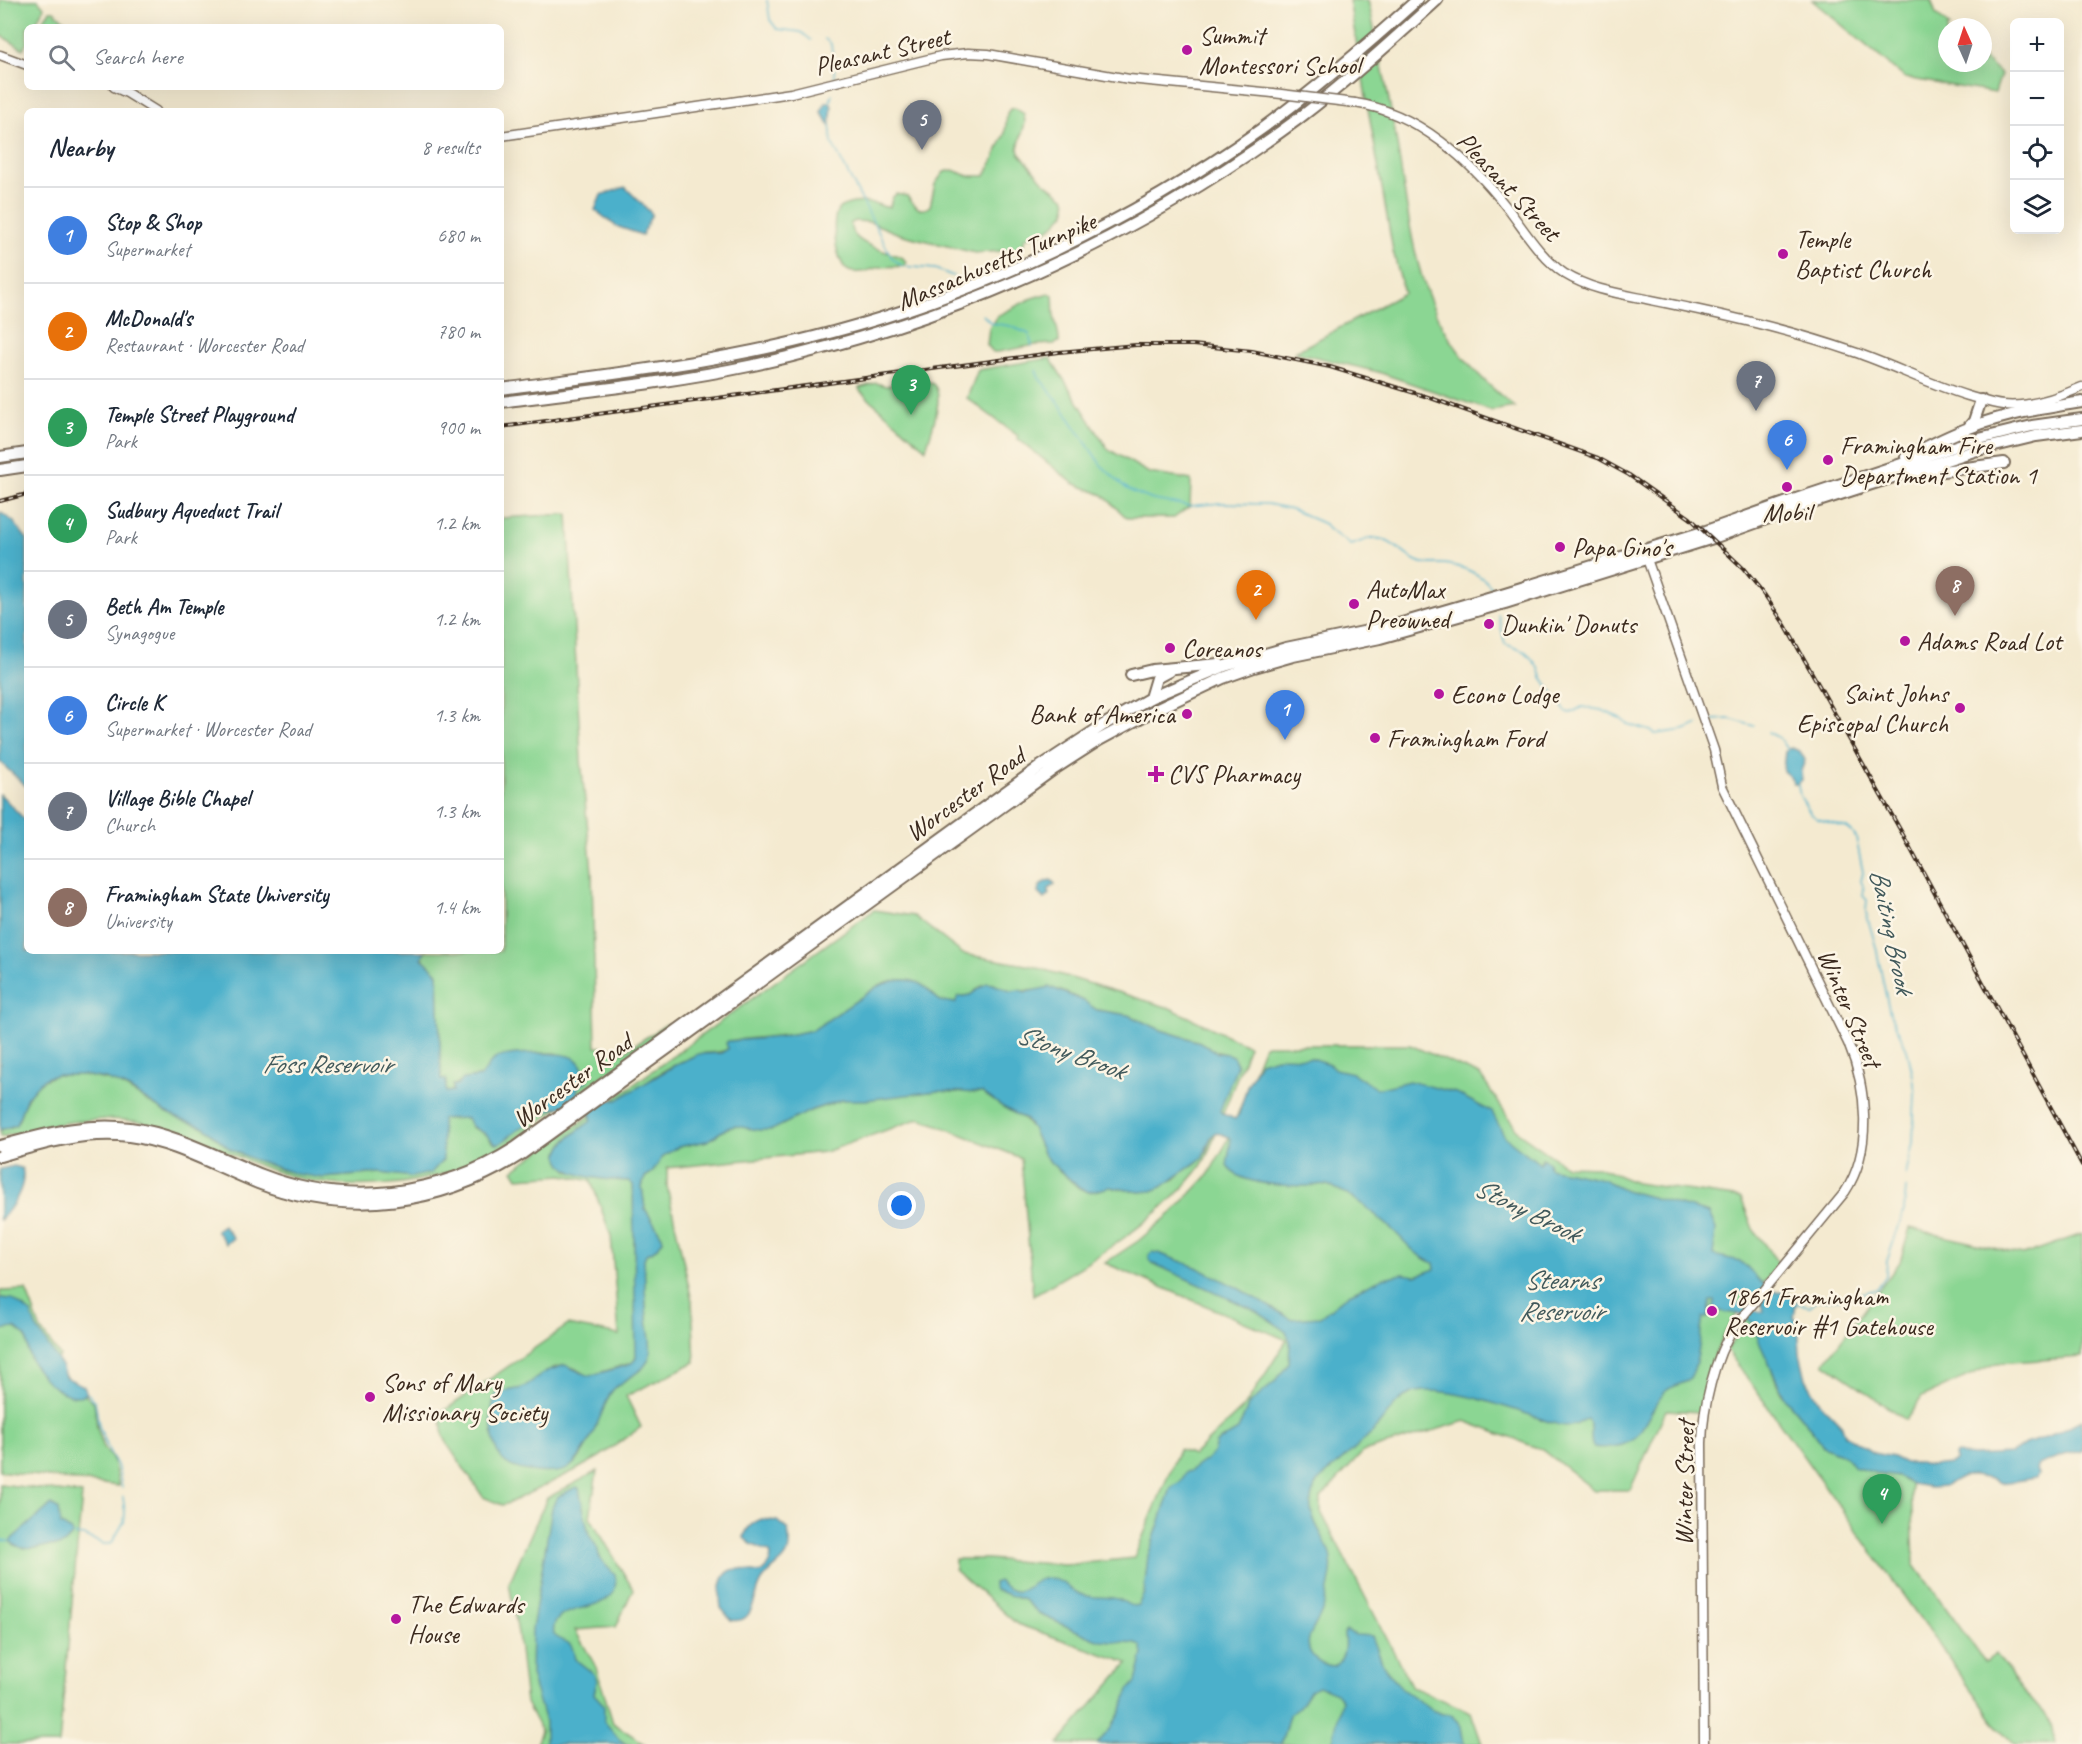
<!DOCTYPE html>
<meta charset="utf-8">
<style>
body{margin:0;font-family:Caveat,sans-serif;background:#f2f2f3;color:#1f2937}
.controls{position:absolute;right:18px;top:18px;display:grid;overflow:hidden;border-radius:9px;box-shadow:0 6px 24px #0002}
.controls button{width:54px;height:54px;display:grid;place-items:center;padding:0;border:0;border-bottom:2px solid #e0e1e3;background:#fff;color:#1f2937;font:30px sans-serif}
.compass{position:absolute;left:1938px;top:18px;width:54px;height:54px;border-radius:50%;background:#fff;box-shadow:0 6px 24px #0002;rotate:357deg}
.you{position:absolute;left:902px;top:1206px;width:21px;height:21px;margin:-15px;border:4px solid #fff;border-radius:50%;background:#1a73e8;box-shadow:0 0 0 9px #1a73e833}
.badge{display:grid;place-items:center;width:39px;height:39px;border-radius:50%;background:#b5179e;color:#fff;font-size:20px;font-weight:700}
.pin{position:absolute;translate:-50% -50px;filter:drop-shadow(0 2px 3px #0008)}
.pin::after{content:'';position:absolute;top:32px;width:21px;height:18px;background:inherit;clip-path:polygon(0 0,100% 0,50% 100%)}
.list{margin:0;padding:0;list-style:none}
h2{display:flex;justify-content:space-between;align-items:center;height:78px;margin:0;padding:0 24px;font-size:26px}
h2 small{font-size:20px;font-weight:400;color:#747a83}
.list li{display:grid;grid-template-columns:39px 1fr auto;gap:18px;align-items:center;box-sizing:border-box;height:96px;padding:0 24px;border-top:2px solid #e0e1e3}
.list b{display:block;font-size:22px;white-space:nowrap}
.list p{margin:0;font-size:20px;white-space:nowrap;color:#747a83}
.list em{font-size:20px;font-style:normal;color:#747a83}
.icon{flex:none;width:33px;height:33px;fill:none;stroke:currentColor;stroke-width:2;stroke-linecap:round;stroke-linejoin:round}
.map{position:relative;flex:none;width:2082px;height:1744px;overflow:hidden}
.search{position:absolute;background:#fff;box-shadow:0 6px 24px #0002;left:24px;top:24px;width:480px;height:66px;display:flex;align-items:center;gap:15px;box-sizing:border-box;padding:0 21px;border-radius:9px;color:#747a83;font-size:22px}
.panel{position:absolute;background:#fff;box-shadow:0 6px 24px #0002;left:24px;top:108px;width:480px;height:846px;border-radius:9px}
.map>svg:first-child{display:block}
</style>
<div class="map">
<svg width="2082" height="1744" viewBox="0 0 2082 1744">
<rect width="100%" height="100%" fill="#fcf5e5"/>
<filter id="ink" filterUnits="userSpaceOnUse"><feTurbulence type="fractalNoise" baseFrequency=".0167" numOctaves="2"/><feDisplacementMap in="SourceGraphic" scale="12" xChannelSelector="R" yChannelSelector="G"/><feConvolveMatrix kernelMatrix="1 2 1 2 8 2 1 2 1" color-interpolation-filters="sRGB"/></filter>
<filter id="wash" filterUnits="userSpaceOnUse"><feTurbulence type="fractalNoise" baseFrequency=".008" numOctaves="4" result="noise"/><feDisplacementMap in="SourceGraphic" scale="24" xChannelSelector="R" yChannelSelector="G"/><feGaussianBlur stdDeviation="1.35" result="paint"/><feColorMatrix in="noise" values="0 0 0 0 0 0 0 0 0 0 0 0 0 0 0 0 0 1.4 0 .05"/><feComposite in="paint" operator="in"/></filter>
<g filter="url(#wash)">
<rect width="100%" height="100%" fill="#f4ead0"/>
<path fill="#8bd693" stroke="#638058" stroke-width="1.5" d="M0,0H38L44,7L34,27H27V42L23,49L0,35Z
M1349,0H1368C1378,48 1389,96 1397,144C1415,256 1417,332 1515,407L1491,411L1378,372L1295,352L1404,293L1393,251Z
M1812,0H1931L1936,14L1950,27H1947V63H1983V58L2001,74L1995,93L1905,78Z
M50,11H54L65,21L66,27H43V20Z
M1015,108L1024,114L1025,123L1018,148L1019,153L1043,181L1064,197L1066,202V212L1052,227L1044,232L1025,238L1024,243L1017,250L975,253L899,234L870,222L856,221L851,223C847,243 889,252 903,258L906,262L904,266C896,267 888,266 881,267C870,269 859,275 849,271C836,266 828,214 841,207C851,202 867,201 877,204C883,206 884,208 890,207L892,198L896,194L907,196C914,204 919,215 930,206L935,184L944,172L953,170L968,176H985L994,159L1005,133L1007,113L1010,109Z
M1049,293L1053,296C1054,303 1053,310 1054,316C1056,325 1059,332 1059,342L1054,344L1036,345L998,352H993L987,345L989,328L997,316L1032,298Z
M1050,358L1108,449L1149,473L1191,480L1190,506L1174,518H1127L1103,495L1073,483L1017,438L1018,436L967,398L978,370Z
M916,378C922,380 930,381 934,385C945,397 930,434 926,449L860,391L859,388L876,383L886,386Z
M568,514L581,760L592,872L596,1047L618,1048L622,1053L667,1024L670,1028L578,1094L577,1089L587,1080L586,1074L583,1073L581,1065L556,1053H546L522,1055L484,1073C478,1079 474,1076 466,1079C461,1081 459,1085 453,1085V1091L446,1092L441,1079L438,973L424,962L423,954L425,951H501V518Z
M874,910L914,916L963,954L1032,966L1170,1008L1249,1046L1223,1114L1220,1111L1221,1107L1237,1065L1233,1056L1211,1050L1200,1042L1161,1030L1128,1015L1097,1010L1082,1000L1059,990L1010,991L993,984L983,985L970,995L958,997L955,1003L940,1001L927,989L903,980L886,982L878,986L813,1030L794,1034L728,1041V1049C718,1055 707,1051 697,1055C684,1060 670,1066 659,1074C644,1083 628,1099 611,1101Z
M1264,1045H1410L1480,1075L1519,1133L1566,1166L1598,1167L1636,1183L1741,1198L1753,1229L1779,1264L1735,1317L1725,1332L1715,1355L1700,1412L1666,1410L1630,1490H1594L1543,1450L1465,1421L1363,1452L1321,1498V1512L1412,1687L1471,1712L1482,1744H1058L1128,1663L1017,1624L955,1570V1559H987L1065,1565L1134,1558L1179,1449L1193,1455L1245,1406L1287,1340L1105,1263L1138,1241L1174,1211L1208,1175L1227,1142Z
M57,1075H82L116,1082L165,1112L204,1127L230,1149L281,1170L323,1178L381,1173L390,1174L442,1119L468,1118L471,1127L486,1134L491,1141L499,1144C514,1134 542,1108 559,1108C539,1122 520,1138 499,1150C433,1189 343,1196 271,1170C222,1153 177,1125 125,1120C81,1116 42,1128 0,1137V1130C4,1129 10,1128 14,1126C19,1123 20,1115 22,1110C28,1092 39,1079 57,1075Z
M937,1091L983,1093L1003,1107L1020,1116L1032,1128L1043,1153L1051,1163L1079,1188L1089,1192L1110,1187L1140,1192L1175,1179L1182,1172L1196,1163L1206,1152L1213,1134L1216,1132C1212,1144 1208,1156 1201,1166C1165,1216 1087,1265 1033,1295L1021,1158L920,1118L825,1152L667,1168V1186L692,1301L695,1362L626,1396L641,1427L599,1457L576,1470L509,1503L502,1505L483,1497L449,1447L442,1431L441,1413L568,1325L619,1335L611,1236L591,1181L563,1175L518,1178L513,1170L591,1115V1121C582,1128 560,1140 560,1153C560,1158 565,1165 568,1171L603,1179L629,1181L633,1185L637,1352L634,1362L589,1376C582,1372 572,1365 564,1366C546,1366 538,1382 523,1388C512,1392 496,1389 493,1404C490,1420 506,1450 512,1466C594,1487 579,1444 611,1392L617,1385L641,1370L650,1355L645,1297L644,1259L646,1254L653,1251L663,1241L662,1236L645,1209L642,1187L645,1177L653,1172L659,1161L667,1153L678,1147L707,1141L727,1128L735,1126H743L804,1113L842,1100Z
M1910,1228L2023,1255L2082,1234V1357L1996,1363L1922,1397L1906,1420L1824,1363L1900,1262Z
M26,1290L41,1330L60,1356L53,1363L76,1388L94,1402L97,1427L104,1448L113,1460L119,1486L0,1471V1291Z
M1747,1318L1756,1325L1754,1326L1781,1393L1816,1435L1823,1447L1845,1456L1857,1468L1898,1477L1911,1484L1914,1564L1985,1662L1996,1654L2021,1688L2052,1723L2056,1744H2014L1998,1727L1727,1350Z
M597,1471L590,1517L633,1589L616,1627L575,1630L596,1667L613,1723L645,1744H536L541,1731L526,1703L518,1633L509,1583L547,1498Z
M0,1484L82,1494L59,1744H0Z"/>
<path fill="#4cb0cb" stroke="#446d74" stroke-width="1.5" fill-rule="evenodd" d="M830,102L832,107L830,126L821,112L825,103Z
M625,187L652,214L642,235L616,226L595,210L601,195Z
M0,512L13,521L27,539V787L0,762Z
M1791,748L1800,751L1805,760L1801,771L1802,780L1797,784H1794L1790,777L1783,771L1785,751Z
M0,794L27,822V951H425L422,958L438,973L441,1079H446V1092L453,1091V1085H458L463,1079L480,1077C486,1072 488,1063 495,1059C505,1052 563,1051 574,1058C582,1062 582,1071 588,1076L587,1080L577,1089L578,1094L600,1101L617,1100L677,1064L698,1054L721,1053L728,1049L726,1043L728,1041L778,1037L813,1030L878,986C894,979 913,976 927,989C931,992 937,1000 941,1001C944,1002 951,1002 955,1003L958,997L970,995L987,983L993,984L1010,991L1020,990L1026,992L1050,987L1082,1000L1097,1010L1128,1015L1161,1030L1200,1042L1218,1053L1229,1054L1233,1056L1237,1065L1220,1111L1223,1114L1235,1119L1239,1114L1247,1086L1260,1062L1277,1057L1311,1058L1329,1064L1335,1069L1353,1073L1375,1088H1381L1409,1081L1456,1093L1492,1112L1505,1137L1540,1164L1542,1158L1548,1162L1549,1168L1603,1179L1625,1190L1709,1213L1716,1229L1713,1255L1740,1261L1768,1289L1777,1292L1789,1293L1794,1296L1796,1303L1794,1317L1798,1324L1800,1353L1806,1379L1820,1403L1842,1426L1845,1435L1873,1453L1893,1457L1905,1463H1919L1929,1466L1950,1464L1956,1461L1955,1456L1957,1454L1973,1456L2010,1454L2026,1444L2059,1432L2082,1420V1451L2064,1455L2038,1465L2036,1469L2038,1474L2036,1478L2001,1483L1992,1479L1973,1476H1963L1944,1486L1930,1487L1911,1484L1898,1477L1879,1474L1855,1467L1845,1456L1823,1447L1816,1435L1785,1398L1760,1344L1754,1326L1755,1324L1738,1314L1713,1310L1715,1301H1711L1708,1318H1703C1699,1338 1700,1364 1688,1381C1681,1384 1672,1386 1666,1391C1648,1408 1644,1443 1617,1446C1608,1447 1603,1449 1593,1447C1588,1438 1595,1427 1587,1419C1582,1420 1579,1424 1575,1425C1562,1429 1542,1419 1530,1415C1503,1406 1437,1383 1410,1394C1393,1401 1387,1418 1375,1429C1357,1448 1336,1464 1318,1482C1294,1520 1337,1536 1331,1573C1329,1586 1326,1601 1321,1614C1315,1628 1301,1642 1313,1656C1319,1663 1325,1665 1333,1666C1346,1659 1345,1647 1344,1634L1346,1631L1356,1635L1372,1636L1383,1665L1402,1689L1432,1710L1442,1714H1451L1461,1727L1464,1744H1332L1342,1700L1336,1693L1319,1686L1310,1690L1299,1707L1289,1715L1281,1744H1097L1111,1728L1122,1709L1129,1690L1136,1682L1143,1654L1141,1646L1136,1644L1101,1641L1093,1638L1041,1615L1024,1600L995,1590L993,1586V1583L998,1581C1025,1606 1029,1577 1047,1578C1060,1578 1069,1589 1080,1594C1092,1599 1105,1596 1117,1599C1126,1601 1128,1608 1138,1605L1144,1593L1148,1556L1171,1488L1181,1481L1186,1472L1190,1471L1207,1459L1213,1453L1216,1443L1238,1430L1249,1404L1274,1383L1289,1363L1290,1342L1286,1331L1256,1311L1152,1263L1149,1260V1255L1152,1252L1158,1253L1196,1267L1236,1287L1291,1319L1320,1317L1349,1294L1383,1278L1403,1274L1416,1276L1435,1269L1434,1263C1419,1259 1406,1243 1395,1232C1375,1214 1353,1194 1327,1185C1320,1183 1312,1186 1304,1186C1283,1186 1239,1185 1227,1166L1231,1139L1229,1137L1216,1132L1211,1137L1202,1158L1162,1187L1152,1191L1140,1192L1110,1187L1089,1192L1080,1188L1051,1163L1043,1153L1032,1128L1026,1120L1003,1107L983,1093L937,1091L866,1100H842L812,1110L772,1130H758L735,1126L727,1128L707,1141L678,1147L663,1156L653,1172L645,1177L642,1187L645,1209L662,1236L663,1241L653,1251L646,1254L644,1259C645,1279 645,1299 647,1318C648,1330 652,1343 650,1354C646,1375 623,1377 612,1391C609,1395 608,1399 606,1403C597,1424 588,1451 570,1467C559,1477 516,1472 505,1462C490,1450 488,1409 497,1393L522,1388L547,1371L565,1365L589,1376L628,1365L633,1362L636,1358L633,1185L629,1181C612,1180 543,1178 562,1146C569,1136 581,1128 591,1121V1115C582,1110 565,1105 555,1108C538,1112 514,1134 499,1144H495L486,1134L471,1126L467,1118L442,1119L443,1160L431,1173L412,1177L381,1173L323,1178L296,1174L252,1159L230,1149L204,1127L182,1120L165,1112L126,1087L106,1079L82,1075H57L48,1077L40,1082L27,1097L16,1125L0,1130ZM1744,1292C1757,1300 1760,1294 1764,1312L1750,1310L1737,1303L1735,1296Z
M1051,880L1055,884L1049,889V894L1044,899L1038,893C1039,885 1044,881 1051,880Z
M14,1166L22,1168C27,1186 13,1207 0,1220V1169Z
M223,1225L233,1238L226,1244L216,1230Z
M0,1298L12,1299L31,1313L36,1327L61,1365L65,1377L84,1386L87,1394C65,1403 40,1378 31,1360C27,1353 28,1345 26,1337L15,1328L0,1330Z
M576,1487L579,1488L580,1494L589,1535L597,1547L600,1559L615,1575C616,1581 616,1588 613,1593C601,1613 548,1603 554,1635C567,1646 571,1636 575,1659L594,1674L597,1680L594,1694L604,1705V1721L619,1739L626,1744H545V1722L531,1675L532,1630L552,1508L557,1497Z
M51,1505L58,1509L60,1524L71,1531L72,1535C69,1539 66,1543 62,1545C57,1547 52,1545 47,1546C36,1549 19,1551 10,1541L14,1537Z
M762,1519L777,1521L788,1530C794,1565 777,1559 762,1581C753,1595 755,1625 731,1620L721,1608C719,1595 719,1570 737,1569C745,1568 752,1573 760,1573C767,1568 773,1561 770,1552L751,1544L744,1538C746,1528 753,1522 762,1519Z"/>
<g fill="none" stroke-linecap="round" stroke-linejoin="round">
<path stroke="#4cb0cb" stroke-width="1.5" d="M767,0L770,20L777,29L801,32L811,40
M825,39L831,44L835,78
M830,102L832,94
M830,124L832,143L892,258L902,266L935,269L953,276
M983,315L991,323L1010,326L1029,334L1032,346
M1036,370L1039,378L1055,397L1101,465L1123,486L1133,492L1153,500L1190,506L1221,503L1268,504L1291,509L1325,524L1328,529L1351,545C1358,543 1367,538 1374,538C1393,539 1403,556 1419,562C1427,565 1435,564 1443,564C1459,565 1484,574 1492,589
M1498,614L1505,644L1526,652L1539,668L1542,677L1566,712L1571,713L1582,707L1601,710L1620,718L1627,724L1651,731L1655,734L1684,730L1699,724
M1710,720L1730,719L1754,726
M1768,732L1779,738L1788,751
M1798,785L1800,796L1811,814L1818,819L1847,828L1853,833L1856,838L1863,872L1861,881L1864,888L1863,896L1867,900L1866,912L1876,947L1886,996L1890,1014L1907,1049L1913,1076L1915,1092L1913,1142L1906,1175
M1795,1303L1810,1306L1817,1300L1843,1299L1877,1289L1886,1276L1887,1261L1904,1211L1906,1188
M88,1394L95,1401L99,1426L107,1447L117,1465L122,1487
M72,1535L84,1536L104,1544H111L124,1522L125,1513L123,1497
M0,1540L10,1541"/>
</g>
</g>
<g filter="url(#ink)">
<g fill="none" stroke-linecap="round" stroke-linejoin="round">
<g stroke="#7c6d5c" stroke-width="11">
<path id="secondary" d="M0,55L27,65
M114,87L127,93L156,111
M1355,103C1417,112 1471,161 1508,209C1525,231 1541,258 1565,274C1591,290 1622,294 1651,300C1720,314 1788,329 1854,352C1892,365 1929,384 1968,396C1979,399 1991,404 2003,405C2029,408 2059,397 2082,387
M501,136L791,93L941,56L968,53L988,54L1129,79L1273,93
M1647,559L1714,750L1722,786L1848,1043C1867,1088 1873,1150 1845,1192L1734,1327C1714,1358 1703,1407 1702,1443L1704,1744"/>
</g>
<g stroke="#7c6d5c" stroke-width="14">
<path id="highway" d="M501,389C612,374 724,362 833,332C985,291 1131,222 1260,130C1315,90 1366,46 1417,0
M501,402C584,391 668,383 749,366C949,323 1134,240 1298,119C1347,82 1392,41 1437,0
M1968,428L1974,421L1981,400
M0,457L27,453
M1906,457C1927,447 1947,436 1969,428C2005,414 2044,408 2082,402
M0,470L27,466
M1920,474L2004,463
M1131,675L1152,670L1219,664
M1150,698L1156,678L1169,671
M0,1146C43,1135 84,1122 130,1128C177,1134 218,1158 262,1175C346,1208 440,1196 515,1148L1041,766L1105,724L1150,698L1225,666L1286,648L1392,626L1505,593L1706,531L1799,498L1971,441L2032,426L2082,419
M0,1156C43,1143 84,1131 129,1136C175,1142 215,1166 258,1183C348,1218 442,1205 523,1153L1054,769L1099,740L1147,714L1223,678L1254,667L1293,656L1380,638L1505,603L1713,538L1800,507L1974,451L2036,436L2082,430"/>
</g>
<use href="#secondary" stroke="#fff" stroke-width="8"/>
<use href="#highway" stroke="#fff" stroke-width="10"/>
<g stroke="#3b2a1e" stroke-width="4">
<path id="rail" d="M501,427L1059,352L1136,345H1193L1252,351L1330,367L1428,397L1598,458L1629,475L1690,518L1743,568L1764,594L1785,625L1902,833L2082,1165
M0,501L27,494"/>
</g>
<use href="#rail" stroke="#fcf5e5" stroke-width="1.5" stroke-dasharray="4.5" stroke-linecap="butt"/>
<g stroke="#7c6d5c" stroke-width="11" stroke-linecap="butt">
<path id="secondary-bridge" d="M1273,93L1355,103"/>
</g>
<use href="#secondary-bridge" stroke="#fff" stroke-width="8"/>
</g>
</g>
<g fill="#b5179e" stroke="#fcf5e5" stroke-width="2">
<circle cx="1187" cy="50" r="6"/>
<circle cx="1783" cy="254" r="6"/>
<circle cx="1828" cy="460" r="6"/>
<circle cx="1787" cy="487" r="6"/>
<circle cx="1560" cy="547" r="6"/>
<circle cx="1354" cy="604" r="6"/>
<circle cx="1489" cy="624" r="6"/>
<circle cx="1905" cy="641" r="6"/>
<circle cx="1170" cy="648" r="6"/>
<circle cx="1439" cy="694" r="6"/>
<circle cx="1960" cy="708" r="6"/>
<circle cx="1187" cy="714" r="6"/>
<circle cx="1375" cy="738" r="6"/>
<path d="M1153 765h6v6h6v6h-6v6h-6v-6h-6v-6h6z"/>
<circle cx="1712" cy="1311" r="6"/>
<circle cx="370" cy="1397" r="6"/>
<circle cx="396" cy="1619" r="6"/>
</g>
<g text-anchor="middle" stroke-width="5" stroke-linejoin="round" paint-order="stroke">
<g font-size="26" fill="#3b2a1e" stroke="#fcf5e5" text-anchor="start">
<text x="1199" y="44">Summit<tspan x="1199" dy="30">Montessori School</tspan></text>
<text x="1795" y="248">Temple<tspan x="1795" dy="30">Baptist Church</tspan></text>
<text x="1840" y="454">Framingham Fire<tspan x="1840" dy="30">Department Station 1</tspan></text>
<text x="1787" y="521" text-anchor="middle">Mobil</text>
<text x="1572" y="556">Papa Gino's</text>
<text x="1366" y="598">AutoMax<tspan x="1366" dy="30">Preowned</tspan></text>
<text x="1501" y="633">Dunkin' Donuts</text>
<text x="1917" y="650">Adams Road Lot</text>
<text x="1182" y="657">Coreanos</text>
<text x="1948" y="702" text-anchor="end">Saint Johns<tspan x="1948" dy="30">Episcopal Church</tspan></text>
<text x="1451" y="703">Econo Lodge</text>
<text x="1175" y="723" text-anchor="end">Bank of America</text>
<text x="1387" y="747">Framingham Ford</text>
<text x="1168" y="783">CVS Pharmacy</text>
<text x="1724" y="1305">1861 Framingham<tspan x="1724" dy="30">Reservoir #1 Gatehouse</tspan></text>
<text x="382" y="1391">Sons of Mary<tspan x="382" dy="30">Missionary Society</tspan></text>
<text x="408" y="1613">The Edwards<tspan x="408" dy="30">House</tspan></text>
</g>
<g font-size="26" fill="#3b2a1e" stroke="#fcf5e5">
<text transform="translate(882 51) rotate(-13)" y="9">Pleasant Street</text>
<text transform="translate(1509 186) rotate(47)" y="9">Pleasant Street</text>
<text transform="translate(996 261) rotate(-23)" y="9">Massachusetts Turnpike</text>
<text transform="translate(965 794) rotate(-36)" y="9">Worcester Road</text>
<text transform="translate(1850 1008) rotate(67)" y="9">Winter Street</text>
<text transform="translate(572 1080) rotate(-36)" y="9">Worcester Road</text>
<text transform="translate(1684 1483) rotate(-89)" y="9">Winter Street</text>
</g>
<g font-size="27" font-style="italic" fill="#41595b" stroke="#fcf5e5">
<text transform="translate(1892 931) rotate(78)" y="9">Baiting Brook</text>
<text transform="translate(1071 1052) rotate(20)" y="9">Stony Brook</text>
<text x="327" y="1073">Foss Reservoir</text>
<text transform="translate(1527 1210) rotate(26)" y="9">Stony Brook</text>
<text x="1561" y="1289">Stearns<tspan x="1561" dy="31">Reservoir</tspan></text>
</g>
</g>
</svg>
<div class="controls">
<button>+</button>
<button>−</button>
<button><svg class="icon" aria-label="locate" viewBox="0 0 24 24"><circle cx="12" cy="12" r="6"/><path d="M12 2v4M12 18v4M2 12h4M18 12h4"/></svg></button>
<button><svg class="icon" aria-label="layers" viewBox="0 0 24 24"><path d="M12 4l9 5-9 5-9-5zM3 14l9 5 9-5"/></svg></button>
</div>
<svg class="compass" viewBox="-18 -18 36 36"><path d="M0-13l5 13h-10z" fill="#e53935"/><path d="M0 13l5-13h-10z" fill="#747a83"/></svg>
<div class="you"></div>
<div class="pin badge" style="left:1285px;top:740px;background:#3f7fe0">1</div>
<div class="pin badge" style="left:1256px;top:620px;background:#e8710a">2</div>
<div class="pin badge" style="left:911px;top:415px;background:#2e9e5b">3</div>
<div class="pin badge" style="left:1882px;top:1524px;background:#2e9e5b">4</div>
<div class="pin badge" style="left:922px;top:150px;background:#6b7280">5</div>
<div class="pin badge" style="left:1787px;top:470px;background:#3f7fe0">6</div>
<div class="pin badge" style="left:1756px;top:411px;background:#6b7280">7</div>
<div class="pin badge" style="left:1955px;top:616px;background:#8d6e63">8</div>
<div class="search"><svg class="icon" aria-label="search" viewBox="0 0 24 24"><circle cx="10" cy="10" r="6"/><path d="M15 15l6 6"/></svg>Search here</div>
<section class="panel">
<h2>Nearby<small>8 results</small></h2>
<ul class="list">
<li><span class="badge" style="background:#3f7fe0">1</span><div><b>Stop &amp; Shop</b><p>Supermarket</p></div><em>680 m</em></li>
<li><span class="badge" style="background:#e8710a">2</span><div><b>McDonald's</b><p>Restaurant · Worcester Road</p></div><em>780 m</em></li>
<li><span class="badge" style="background:#2e9e5b">3</span><div><b>Temple Street Playground</b><p>Park</p></div><em>900 m</em></li>
<li><span class="badge" style="background:#2e9e5b">4</span><div><b>Sudbury Aqueduct Trail</b><p>Park</p></div><em>1.2 km</em></li>
<li><span class="badge" style="background:#6b7280">5</span><div><b>Beth Am Temple</b><p>Synagogue</p></div><em>1.2 km</em></li>
<li><span class="badge" style="background:#3f7fe0">6</span><div><b>Circle K</b><p>Supermarket · Worcester Road</p></div><em>1.3 km</em></li>
<li><span class="badge" style="background:#6b7280">7</span><div><b>Village Bible Chapel</b><p>Church</p></div><em>1.3 km</em></li>
<li><span class="badge" style="background:#8d6e63">8</span><div><b>Framingham State University</b><p>University</p></div><em>1.4 km</em></li>
</ul>
</section>
</div>
